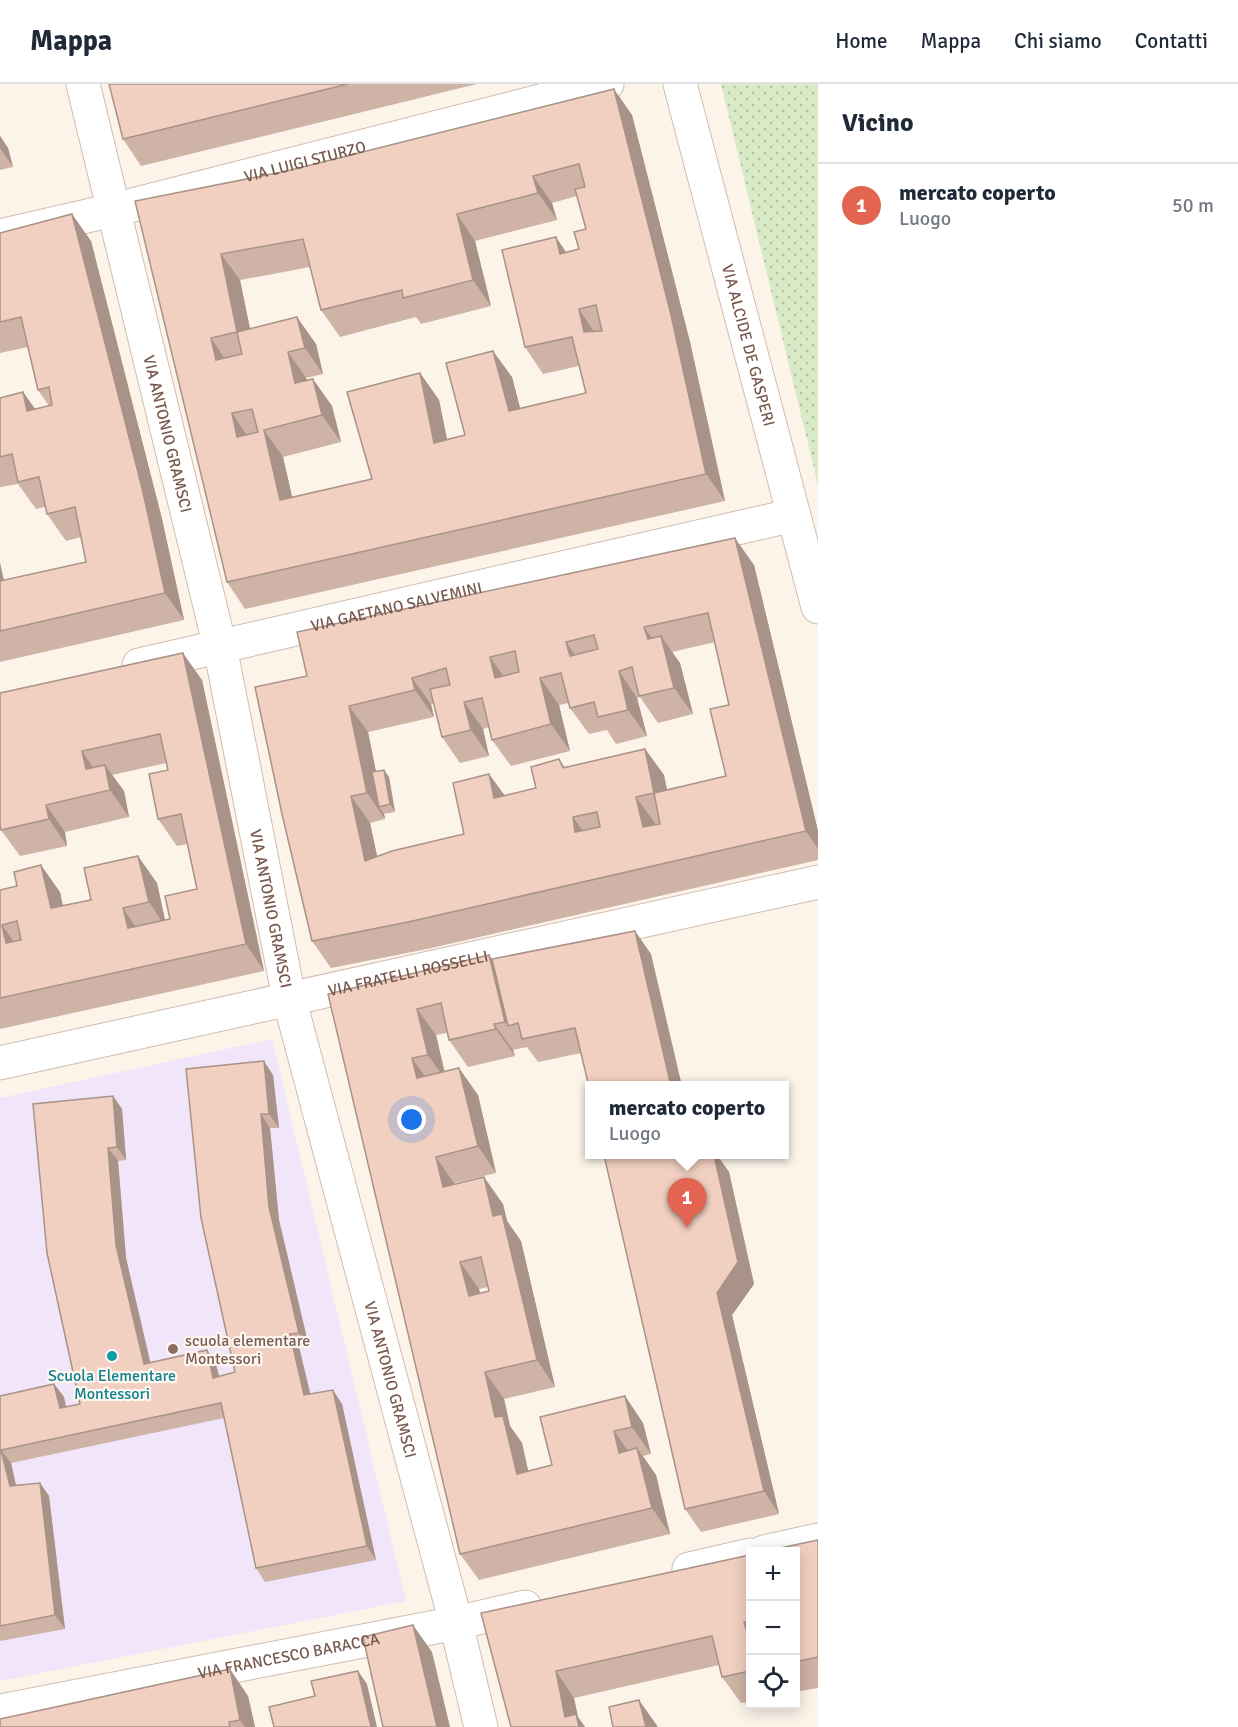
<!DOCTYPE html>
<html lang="it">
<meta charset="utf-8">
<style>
body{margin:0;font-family:Signika,sans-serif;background:#f6f6f7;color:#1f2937}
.controls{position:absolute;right:18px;bottom:18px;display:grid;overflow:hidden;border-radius:0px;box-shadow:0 3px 15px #0003}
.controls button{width:54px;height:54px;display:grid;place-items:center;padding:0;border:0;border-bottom:2px solid #e0e1e3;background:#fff;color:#1f2937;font:30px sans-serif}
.you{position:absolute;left:412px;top:1036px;width:21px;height:21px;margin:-15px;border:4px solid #fff;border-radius:50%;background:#1a73e8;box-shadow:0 0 0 9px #1a73e833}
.badge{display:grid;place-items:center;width:39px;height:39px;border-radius:50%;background:#e36551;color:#fff;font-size:20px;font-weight:700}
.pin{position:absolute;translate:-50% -50px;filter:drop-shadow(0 2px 3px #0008)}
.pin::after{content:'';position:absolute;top:32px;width:21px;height:18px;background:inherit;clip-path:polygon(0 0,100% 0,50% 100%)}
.popup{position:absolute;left:585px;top:997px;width:204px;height:78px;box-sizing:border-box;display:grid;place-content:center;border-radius:0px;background:#fff;filter:drop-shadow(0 2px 4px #0005);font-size:20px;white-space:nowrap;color:#747a83}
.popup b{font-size:22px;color:#1f2937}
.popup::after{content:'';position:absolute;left:50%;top:100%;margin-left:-12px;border:12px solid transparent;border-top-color:#fff}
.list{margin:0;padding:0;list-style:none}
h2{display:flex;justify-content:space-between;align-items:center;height:78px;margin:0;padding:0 24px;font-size:26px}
h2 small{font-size:20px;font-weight:400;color:#747a83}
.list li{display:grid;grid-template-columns:39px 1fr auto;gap:18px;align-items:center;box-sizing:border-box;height:84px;padding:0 24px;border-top:2px solid #e0e1e3}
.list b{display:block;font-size:22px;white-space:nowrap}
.list p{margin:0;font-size:20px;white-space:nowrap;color:#747a83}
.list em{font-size:20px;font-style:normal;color:#747a83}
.icon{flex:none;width:33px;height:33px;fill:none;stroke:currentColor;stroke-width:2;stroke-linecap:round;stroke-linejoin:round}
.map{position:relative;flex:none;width:818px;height:1643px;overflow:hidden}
header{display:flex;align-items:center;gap:36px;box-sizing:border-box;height:84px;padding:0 30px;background:#fff;border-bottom:2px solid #e0e1e3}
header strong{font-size:28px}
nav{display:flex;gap:33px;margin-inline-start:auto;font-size:21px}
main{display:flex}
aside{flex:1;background:#fff}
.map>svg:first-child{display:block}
</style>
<header>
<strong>Mappa</strong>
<nav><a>Home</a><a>Mappa</a><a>Chi siamo</a><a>Contatti</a></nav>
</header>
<main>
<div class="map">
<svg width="818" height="1643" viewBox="0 0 818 1643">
<defs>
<pattern id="park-dots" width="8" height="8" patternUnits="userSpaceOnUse" patternTransform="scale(1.5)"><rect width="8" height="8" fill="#d9eac7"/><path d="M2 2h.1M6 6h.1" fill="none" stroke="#b5c0a4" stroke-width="1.8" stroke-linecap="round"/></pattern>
</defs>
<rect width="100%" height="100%" fill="#fcf3e9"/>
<path fill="#f0e5f9" d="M272,955L406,1517L0,1597V1014Z"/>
<path fill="url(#park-dots)" d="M721,0H818V401Z"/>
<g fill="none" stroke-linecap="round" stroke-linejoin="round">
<g stroke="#d1bcb1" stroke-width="35">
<g id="minor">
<path id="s1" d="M83,0L220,563L289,914L456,1539L481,1643"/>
<path id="s2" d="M680,0L818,523"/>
<path id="s3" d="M0,152L113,126L607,0"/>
<path id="s4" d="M139,581L794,431"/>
<path id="s5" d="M0,979L818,798"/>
<path d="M764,1468L818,1456"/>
<path d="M689,1485L750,1471"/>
<path id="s6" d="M0,1627L456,1539L525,1523"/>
</g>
</g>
<use href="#minor" stroke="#fff" stroke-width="33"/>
</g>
<path fill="#cfb3a6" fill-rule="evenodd" d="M109,0H477L141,82L123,55Z
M632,31L690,258L725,417L245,525L227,498L135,117ZM577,112L586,145L579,165L566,168L525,263L543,290L579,282L586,309L520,324L512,293L465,351L447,355L439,316L420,289L372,395L292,413L283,373L341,358L332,322L307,296L306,294L323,290L316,260L250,245L240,196L310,183L321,226L340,253L416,233L421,240L491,222L475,157L557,136L552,119Z
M0,52L8,64L13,83L0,86Z
M0,149L91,157L162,435L184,536L0,578V479L4,497L86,478L81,453L66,457L47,430L45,423L36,425L18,400L0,403V314L23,308L35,325L49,322L38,306L28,263L0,269Z
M754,481L818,747V776L427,865L331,884L312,857L307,592ZM715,558L729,621L726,692L667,706L664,691L645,665L565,683L559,675L536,704L504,712L489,690L464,750L377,773L370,739L385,735L384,730L395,728L389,693L376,688L368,648L434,633L431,620H434L442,653L460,679L489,672L483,645L489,643L492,656L511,682L570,667L559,621L569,619L570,624L589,650L607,646L616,660L647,652L637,614L640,613L658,639L693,630L680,579L672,568Z
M202,596L264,887L0,945V806L60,808L63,822L157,799L165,836L170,835L197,805L187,760L177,762L158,735L168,686L166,679L112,691L124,707L129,733L65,748L67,762L20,772L1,746L0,609Z
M651,870L581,969L538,978L527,963L513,966L515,972L468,983L449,956L447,949L436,951L444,987L478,1011L496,1089L454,1099L455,1100L503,1120L507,1137L521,1157L555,1303L504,1315L510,1342L522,1359L528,1387L552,1381L625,1312L643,1339L651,1370L643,1372L656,1391L670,1450L479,1496L460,1470L328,910L489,871L492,875ZM488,1203L489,1207L480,1209L479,1205Z
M273,991L279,1044H270L279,1136L309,1263H299L310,1310L342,1320L376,1476L265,1498L256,1484L224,1334L11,1379L16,1401L40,1399L49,1412L65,1545L0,1557V1312L54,1300L64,1313L66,1323L80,1320L113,1012L122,1025L126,1076L118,1077L126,1174L150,1279L207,1266L216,1280L219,1293L235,1288L201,1134Z
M604,1071H717L729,1088L754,1200L732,1231L779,1430L701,1448L685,1425Z
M818,1456V1604L795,1608V1467Z
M750,1471V1618L741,1619L722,1593L719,1581L574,1614L578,1633L585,1643H511L481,1529Z
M248,1612L255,1643H0Z"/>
<path fill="#a99287" d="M614,5L632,31L690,258L725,417L706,390Z
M0,52L8,64L13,83L0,64Z
M533,92L552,119L557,136L538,109Z
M72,130L91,157L162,435L184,536L165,509Z
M457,130L475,157L491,222L473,196Z
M556,153L574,180L560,170Z
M221,170L240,196L256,274L237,248Z
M579,225L597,252L584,248Z
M297,233L316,260L323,290L305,264Z
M211,254L229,281L216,276Z
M493,267L512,293L528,354L509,327Z
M288,268L306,294L314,326L295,299Z
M420,289L439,316L453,385L434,359Z
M313,295L332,322L341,358L322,331Z
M23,308L42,335L27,327Z
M232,329L250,356L237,353Z
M264,346L283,373L299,443L280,416Z
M735,454L754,481L818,747V765L806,747Z
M0,479L6,506L0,498Z
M644,543L663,570L648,555Z
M661,552L680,579L693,630L674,604Z
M566,558L585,585L570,572Z
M183,569L202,596L264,887L246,860Z
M490,573L509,600L495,594Z
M619,587L637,614L647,652L628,626Z
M412,594L431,620L434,633L415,606Z
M540,594L559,621L570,667L551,640Z
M464,618L483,645L489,672L471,646Z
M349,622L368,648L383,722L379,723L384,730L385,735L367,709Z
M645,665L664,691L673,736L654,709Z
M82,667L100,694L86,685Z
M105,681L124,707L129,733L110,706Z
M384,686L389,693L395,728L390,720Z
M489,690L508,716L494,714Z
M351,712L370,739L384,804L365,777Z
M636,713L655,739L661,770L643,743Z
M46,721L65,748L67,762L49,735Z
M573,733L592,760L575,748Z
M138,772L157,799L167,845L149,818Z
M41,781L60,808L69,851L51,824Z
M123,824L141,851L128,844Z
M2,841L21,868L6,859Z
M635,847L651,870L682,1002H671Z
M489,871L508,898V942L505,938Z
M417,925L436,951L447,998L428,971Z
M494,940L513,966L515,972L496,945Z
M412,974L431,1001L417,994Z
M264,977L273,991L279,1044L269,1030Z
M459,984L478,1011L496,1089L478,1062Z
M113,1012L122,1025L126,1076L117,1063Z
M261,1030L270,1044L279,1136L309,1263L299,1249L269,1123Z
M108,1064L118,1077L126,1174L154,1294L144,1280L116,1161Z
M714,1071H717L729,1088L754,1200L732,1231L779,1430L764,1407L717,1209Z
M436,1073L454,1099L462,1130L443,1103Z
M484,1093L503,1120L507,1137L521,1157L555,1303L537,1276L493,1132Z
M460,1178L479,1205L487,1239L469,1212Z
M290,1250L299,1263L314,1325L304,1311Z
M207,1266L216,1280L223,1308L213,1294Z
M485,1288L504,1315L510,1342L522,1359L535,1417L517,1390L495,1333Z
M54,1300L64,1313L69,1338L60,1324Z
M333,1306L342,1320L376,1476L367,1462Z
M625,1312L643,1339L651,1370L632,1343Z
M614,1347L633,1374L619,1369Z
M637,1364L656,1391L670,1450L652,1424Z
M1,1366L11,1379L19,1415L10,1402Z
M40,1399L49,1412L65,1545L55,1531Z
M744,1538L750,1547V1559V1557Z
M413,1541L432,1568L450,1643H437Z
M230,1585L248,1612L255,1643H245L240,1636Z
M358,1587L367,1600L377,1643H371Z
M556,1587L574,1614L578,1633L585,1643H571L565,1633Z
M639,1616L658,1643H646Z"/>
<path fill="#f1d0c1" stroke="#a99287" stroke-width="1.5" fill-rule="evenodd" d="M109,0H348L123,55Z
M614,5L671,231L706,390L227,498L135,117L287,87ZM579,80L585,103L575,105L586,145L574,148L579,165L560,170L556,153L502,166L525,263L572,253L586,309L509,327L493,267L446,279L465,351L434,359L420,289L347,308L372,395L280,416L264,346L322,331L313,295L295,299L288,268L305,264L297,233L237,248L221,170L303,155L321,226L402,206L403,214L473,196L457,130L538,109L533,92ZM596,221L602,247L584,248L579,225ZM237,248L242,270L216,276L211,254ZM252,325L258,348L237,353L232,329Z
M72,130L143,408L165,509L0,547V497L86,478L75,423L47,430L39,393L18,398L12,370L0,373V314L23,308L27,327L52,321L49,303L38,306L21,233L0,238V149Z
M735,454L806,747L408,838L312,857L282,730L255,603L307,592L297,548ZM708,529L729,621L710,625L726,692L654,709L645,665L563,684L559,675L531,683L536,704L494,714L489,690L453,699L464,750L392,767L365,777L351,712L367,709L349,622L415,606L412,594L446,584L450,601L430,605L442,653L471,646L464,618L482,614L492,656L551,640L540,594L561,589L570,624L594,618L598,633L628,626L619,587L632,583L639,612L674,604L661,552L648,555L644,543ZM594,551L598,565L570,572L566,558ZM515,567L519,588L495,594L490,573ZM654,709L660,740L643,743L636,713ZM597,728L600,743L575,748L573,733Z
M183,569L246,860L0,914V806L17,802L14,788L41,781L51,824L91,816L84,784L138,772L149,818L123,824L128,844L170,835L165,812L197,805L181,730L158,735L149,690L168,686L160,650L82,667L86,685L105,681L110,706L46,721L49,735L1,746L0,741V609ZM17,837L21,856L6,859L2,841Z
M384,686L390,720L379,723L372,688Z
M635,847L671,1002H590V1007L575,944L522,955L518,939L508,942L492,875Z
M489,871L505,938L494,940L496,945L449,956L441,919L417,925L428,971L412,974L417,994L459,984L478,1062L436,1073L443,1103L484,1093L493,1132L502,1130L537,1276L485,1288L495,1333L503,1332L517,1390L552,1381L540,1333L625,1312L632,1343L614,1347L619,1369L637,1364L652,1424L460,1470L328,910ZM481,1173L489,1207L469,1212L460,1178Z
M264,977L269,1030H261L269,1123L299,1249L290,1250L304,1311L333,1306L367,1462L256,1484L221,1319L1,1366L10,1402L40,1399L55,1531L0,1542V1312L54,1300L60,1324L80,1320L47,1169L33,1020L113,1012L117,1063L108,1064L116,1161L144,1280L207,1266L213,1294L235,1288L201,1134L186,985Z
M604,1071H714L738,1178L717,1209L764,1407L685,1425Z
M818,1456V1573L795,1578V1467H766Z
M750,1471V1537L744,1538L750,1557V1587L722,1593L712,1552L556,1587L565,1633L576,1630L579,1643H511L481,1529Z
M413,1541L437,1643H383L363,1553Z
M230,1585L240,1636L229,1638L230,1643H0V1635Z
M358,1587L371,1643H274L269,1623L315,1612L311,1597Z
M639,1616L646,1643H613L609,1623Z"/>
<circle fill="#8d6e63" stroke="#fff7f0" stroke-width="2" cx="173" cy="1265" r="6"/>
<circle fill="#0f9aa8" stroke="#fff7f0" stroke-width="2" cx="112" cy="1272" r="6"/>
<g text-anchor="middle" stroke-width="4.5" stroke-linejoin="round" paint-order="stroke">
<g font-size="16" fill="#77584d" stroke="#fff7f0">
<text dy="6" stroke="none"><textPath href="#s3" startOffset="314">VIA LUIGI STURZO</textPath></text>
<text dy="6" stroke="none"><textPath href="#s2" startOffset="270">VIA ALCIDE DE GASPERI</textPath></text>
<text dy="6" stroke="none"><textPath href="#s1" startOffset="360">VIA ANTONIO GRAMSCI</textPath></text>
<text dy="6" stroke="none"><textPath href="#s4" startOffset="264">VIA GAETANO SALVEMINI</textPath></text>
<text dy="6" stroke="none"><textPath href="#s1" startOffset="846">VIA ANTONIO GRAMSCI</textPath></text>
<text dy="6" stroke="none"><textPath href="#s5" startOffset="418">VIA FRATELLI ROSSELLI</textPath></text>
<text dy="6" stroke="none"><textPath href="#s1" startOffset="1332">VIA ANTONIO GRAMSCI</textPath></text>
<text dy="6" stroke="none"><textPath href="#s6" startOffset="294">VIA FRANCESCO BARACCA</textPath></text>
</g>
<g font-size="16" fill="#785e54" stroke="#fff7f0" text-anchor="start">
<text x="185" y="1262">scuola elementare<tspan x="185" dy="18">Montessori</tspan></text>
</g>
<g font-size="16" fill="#0d838f" stroke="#fff7f0">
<text x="112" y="1297">Scuola Elementare<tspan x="112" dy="18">Montessori</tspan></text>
</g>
</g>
</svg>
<div class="controls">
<button>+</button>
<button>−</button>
<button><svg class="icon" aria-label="locate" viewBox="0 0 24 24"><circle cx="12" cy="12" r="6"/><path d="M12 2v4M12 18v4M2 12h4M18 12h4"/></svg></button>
</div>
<div class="you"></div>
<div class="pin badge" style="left:687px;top:1144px">1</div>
<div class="popup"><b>mercato coperto</b>Luogo</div>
</div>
<aside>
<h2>Vicino<small></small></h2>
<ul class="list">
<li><span class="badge">1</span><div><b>mercato coperto</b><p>Luogo</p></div><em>50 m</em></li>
</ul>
</aside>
</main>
